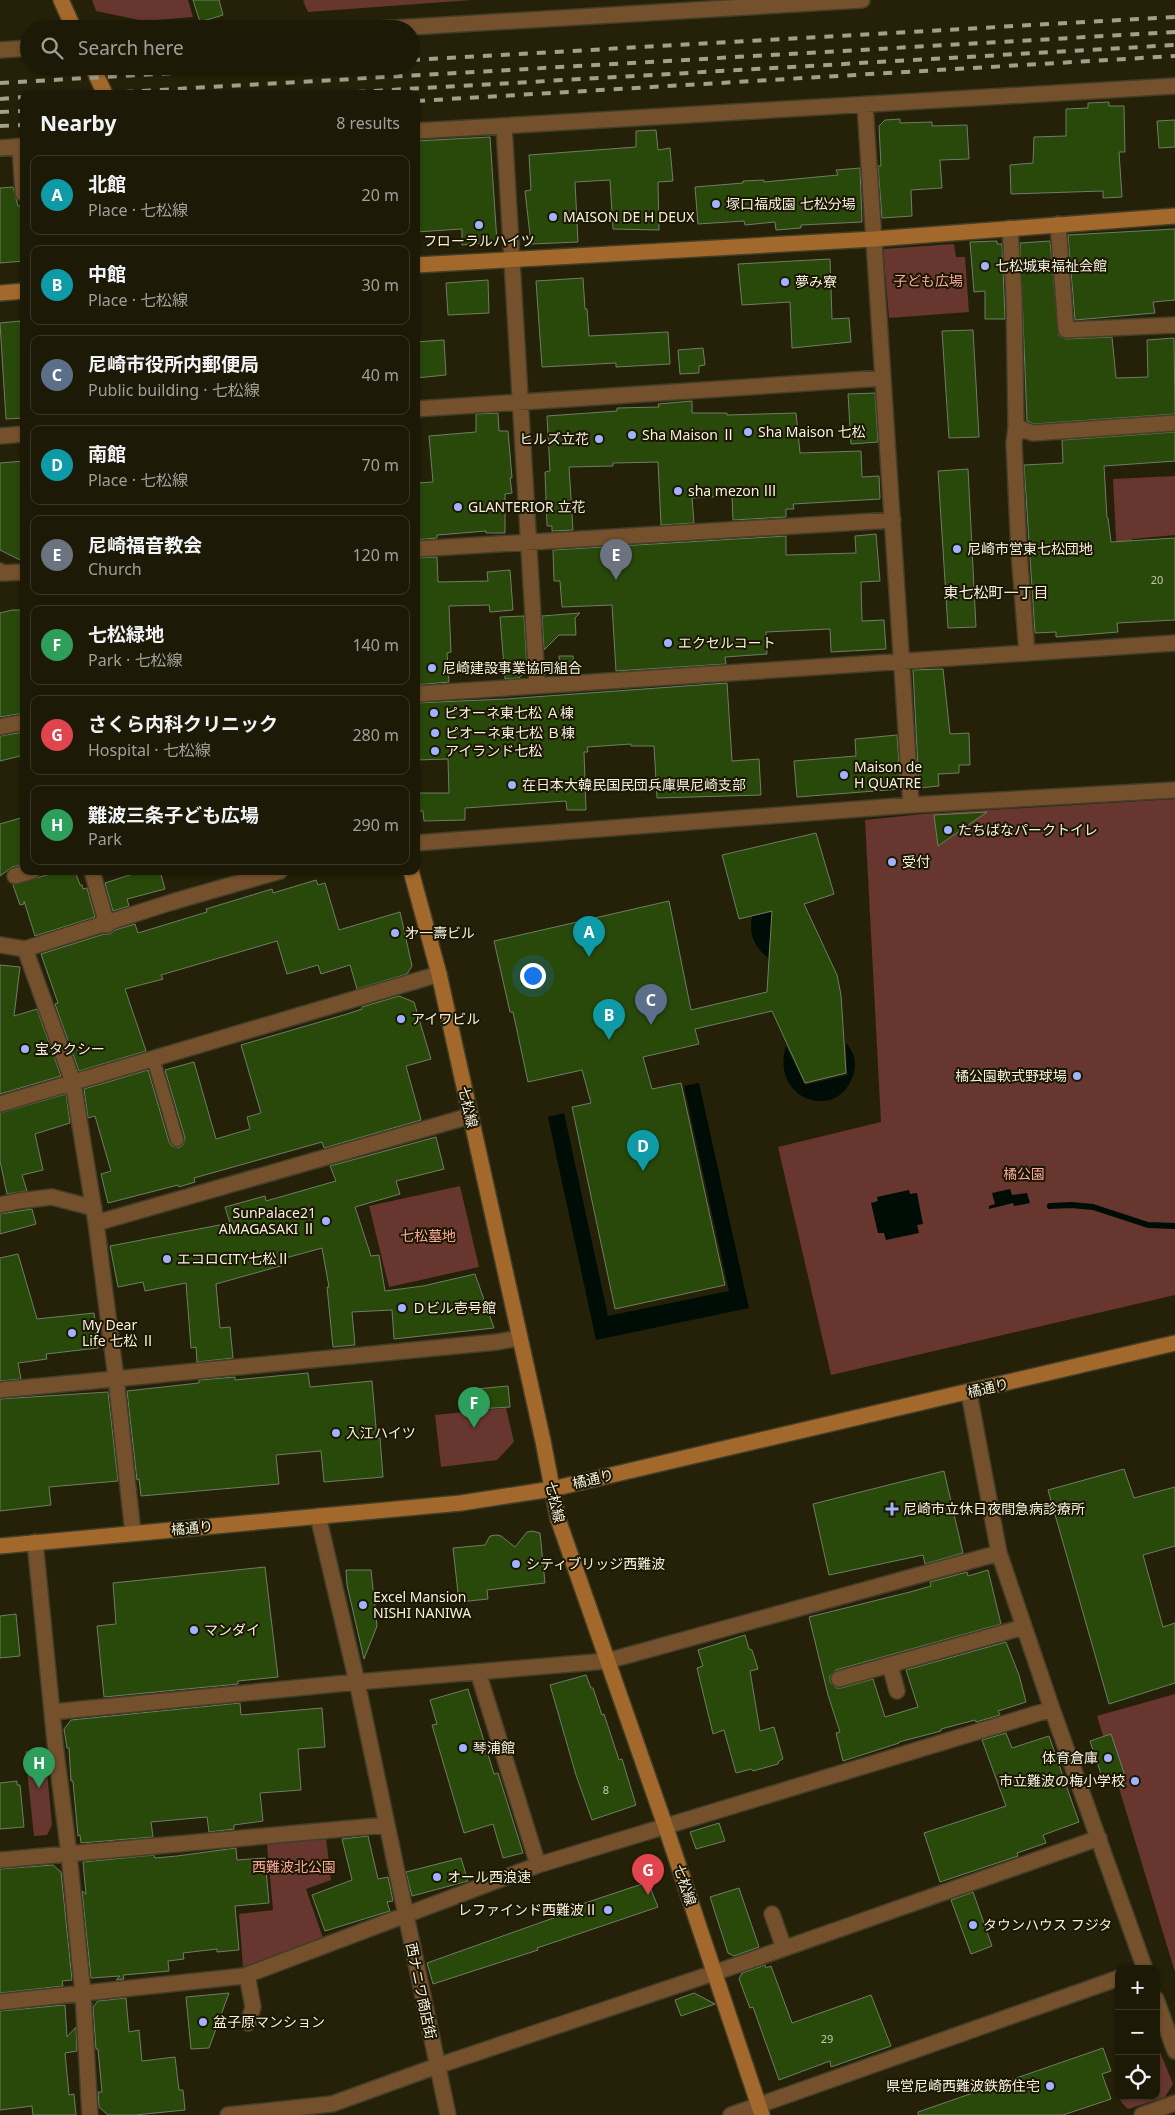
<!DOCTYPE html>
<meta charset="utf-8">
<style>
body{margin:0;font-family:"Noto Sans","Noto Sans JP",sans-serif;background:#292614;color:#f1f3f6}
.controls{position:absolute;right:15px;bottom:15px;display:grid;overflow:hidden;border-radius:10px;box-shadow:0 1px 4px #0004}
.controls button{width:45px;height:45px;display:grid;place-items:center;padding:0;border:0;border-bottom:1px solid #3a3828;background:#1c1906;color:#f1f3f6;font:25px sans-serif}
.you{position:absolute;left:532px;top:975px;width:18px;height:18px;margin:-12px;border:4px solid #fff;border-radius:50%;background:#1a73e8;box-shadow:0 0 0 8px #1a73e833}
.badge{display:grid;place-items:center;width:32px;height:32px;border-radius:50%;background:#ea580c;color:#fff;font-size:16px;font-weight:700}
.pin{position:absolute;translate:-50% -41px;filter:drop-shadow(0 1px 2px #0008)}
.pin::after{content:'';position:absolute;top:26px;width:18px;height:15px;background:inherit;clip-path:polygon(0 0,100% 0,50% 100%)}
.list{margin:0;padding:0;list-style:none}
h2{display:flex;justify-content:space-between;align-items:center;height:65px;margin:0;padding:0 20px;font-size:21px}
h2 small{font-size:16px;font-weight:400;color:#a0a09b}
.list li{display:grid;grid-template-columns:32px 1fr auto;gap:15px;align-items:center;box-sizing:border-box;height:80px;margin:0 10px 10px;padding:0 10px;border:1px solid #3a3828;border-radius:10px}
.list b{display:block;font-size:19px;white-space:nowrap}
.list p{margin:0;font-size:16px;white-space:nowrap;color:#a0a09b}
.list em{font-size:16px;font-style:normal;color:#a0a09b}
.icon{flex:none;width:28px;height:28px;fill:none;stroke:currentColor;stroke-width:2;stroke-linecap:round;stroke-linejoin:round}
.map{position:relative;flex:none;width:1175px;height:2115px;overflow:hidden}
.search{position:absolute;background:#1c1906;box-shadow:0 1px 4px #0004;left:20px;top:20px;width:400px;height:55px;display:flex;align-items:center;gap:12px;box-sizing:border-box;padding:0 18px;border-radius:28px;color:#a0a09b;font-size:19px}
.panel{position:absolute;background:#1c1906;box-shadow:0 1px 4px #0004;left:20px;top:90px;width:400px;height:785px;border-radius:10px}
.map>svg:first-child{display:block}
</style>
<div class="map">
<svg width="1175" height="2115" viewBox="0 0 1175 2115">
<rect width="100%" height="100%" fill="#252108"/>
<path fill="#66362f" d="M92,0H188L193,17L144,21L96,11Z
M305,0H472L308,12L303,1Z
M954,244L956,257H965L969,312L889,318L883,249Z
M1175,476V535L1132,539L1131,615H1120L1113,479Z
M1175,799V1295L831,1375L778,1147L881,1122L865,820L923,814Z
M460,1186L479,1267L389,1287L369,1206Z
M506,1408L514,1442L497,1460L441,1467L435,1415Z
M1175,1694V1972L1097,1716Z
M25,1751H45L52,1825L47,1835L34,1836Z
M326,1838L331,1880L306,1889L323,1938L243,1967L239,1914L273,1910L267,1844Z
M1156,2042L1173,2084L1165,2097L1128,2109L1122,2103L1119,2096H1156Z"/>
<path fill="#000d06" d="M772,912L768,958C753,945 749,935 752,916Z
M846,1043C853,1051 857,1061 854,1072C841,1124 769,1101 786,1046L805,1085L847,1075Z
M699,1083L749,1308L596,1340L548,1117L564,1113L608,1316L729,1291L684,1086Z
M1010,1189L1012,1195L1027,1193L1030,1203L1014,1206L1013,1203L989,1209V1206L995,1204L992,1193Z
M909,1190L910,1194L917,1193L923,1224L917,1225L919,1233L886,1240L884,1233H878L871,1203L878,1201L877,1197Z"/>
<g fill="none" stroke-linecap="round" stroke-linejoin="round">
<path stroke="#000d06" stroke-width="6" d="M1050,1206L1071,1205L1093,1207L1148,1225L1175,1226"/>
</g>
<path fill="#29490b" stroke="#6e7d65" d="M193,0H219L223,15L200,22Z
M1109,102V106H1124L1125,152H1119L1122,197L1103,198V191L1011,194L1010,165L1033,163L1034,137L1066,136V109L1088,108V103Z
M900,119V123L932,122V126L967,125L969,159L940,160L942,188L911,190L912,216L882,218L878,166H881L879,126L885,120Z
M1175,120V147L1159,148L1157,121Z
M656,130L658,150L670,148L673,181L658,182L659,230L613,229L610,180L575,182L578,242L531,244L525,191L531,190L529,155L636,147V131Z
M490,137L497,242L462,245V229L416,232V141Z
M860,168L862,222L801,225V228L776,230L775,222L745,225L744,221L698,224L695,187L743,183V181L764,180V182L838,175L836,170Z
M13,187L18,206L24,205V261L0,263V188Z
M1175,229V300L1153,302L1155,313L1075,320L1068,235Z
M997,241V244H1002L1005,319H985V291L974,292L970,242Z
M1050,241L1059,336L1066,339L1112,337L1116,378L1148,377L1147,340L1174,338L1175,414L1034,424L1027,421L1020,243Z
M830,259L832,319L849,318L851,342L792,348L790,302L742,305L738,264Z
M583,278L585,309H587L589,336L668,332L670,364L616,367V363L542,367L536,281Z
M488,280L489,313L448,315L446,283Z
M20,321L22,338H24V418L6,419L0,323Z
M973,330L979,437L949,438L942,331Z
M444,340L446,375L416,378V342Z
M703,348L705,365L699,366V373L680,374L678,350Z
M875,393L878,442L851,444L848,394Z
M692,401V413H727V415L796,413L800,453L861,451L862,477L879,476L880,499L793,504L794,509H786V517L733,520L732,496L692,498L694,523L661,525L658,462L613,463V466L569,467L573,530L552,531V526H547L545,472L550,471L547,416L617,411V408L659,407L658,404Z
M498,413L499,431H508L512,478H510L512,493L505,494V533H486V531L437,535V538L416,540V483L433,482L429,436L476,432V414Z
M1175,432V461L1104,466L1107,518H1108L1111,542L1175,538V620L1117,623L1118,632L1056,637V632L1035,633L1024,465L1063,463L1062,440Z
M24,461V562L0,550V463Z
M968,469L976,627L948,628L938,471Z
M876,534L880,581L861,582L862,621L884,620L886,649L831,652L830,629L766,632L767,654L725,657L726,664L616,671L612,605L562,607L560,581H554L553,550L786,536V555L856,553L855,536Z
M437,557L438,582L488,581L487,572L510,570L513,610L490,612L489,605L449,606L451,652L447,653L449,682L416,685V558Z
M12,610H24V713L0,717V613Z
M580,613L575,618L576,635H559L544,650L542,616Z
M524,616L527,669L519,678L505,679L500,617Z
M559,656H573L574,674L560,675Z
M943,669L950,734L969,733L970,765H959V773L938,774L939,786L919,788L913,670Z
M727,683L732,761L759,759L761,795L657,798L654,746H631V744L587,747L588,752H584L586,810H567L566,801L465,808V820L424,821L423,811H417L416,793H449L448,759L416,760V703L506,699Z
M24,732V755L0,761V736Z
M897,735L901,789L797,797L794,761L856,756L855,739Z
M987,812L938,846L934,815Z
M24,817V864L12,867L0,876V824Z
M816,833L834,894L804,904L837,975L841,995L846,1073L805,1083L772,1011L695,1029L699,1044L643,1057L652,1089L681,1083L725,1285L615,1309L572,1107L591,1103L582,1070L528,1082L513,1012H510L494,941L669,901L691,1010L767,992L772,911L739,919L722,855Z
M60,871H75L80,885H82L83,889L87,888L95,917L35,936L24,901V904L20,905L13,885Z
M142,871H160L165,889L127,899L129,906L113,911L105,883Z
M316,880L318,885L325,883L339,930L400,912L412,966L407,974L357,989L350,965L321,974L318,965L287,974L277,941L161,975L163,979L125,989L146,1051L79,1071L55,1004L58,1003L41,954L104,934H110L115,930L135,924L138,933L207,912L206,909L272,889L273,893Z
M0,965L20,967L14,1016L37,1009L61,1076L0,1094Z
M399,996L414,1002L431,1059L406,1066L421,1120L324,1148L322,1142L194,1178L195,1182L179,1187L178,1185L108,1203L101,1174L111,1171L95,1116L88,1118L84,1089L148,1070L169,1142L172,1146L179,1148L183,1145L185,1138L165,1070L194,1062L216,1139L250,1129L247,1117L261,1113L241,1045L347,1014L362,1009V1007Z
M66,1094L70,1123L35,1134L43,1170L22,1175L27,1191L7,1194L0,1161V1113Z
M436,1137L444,1169L396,1181L400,1194L355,1207L371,1256L379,1255L385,1291L423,1286L475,1274L494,1328L394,1339L392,1310L352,1312L355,1345L333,1347L327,1287H329L322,1248L282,1259L284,1265L216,1284L220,1328L230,1327L233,1358L197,1362L196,1347L191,1348L186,1283L145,1291L143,1282L118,1287L110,1246L230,1223L225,1207L265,1196L266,1201L336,1181L330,1166Z
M32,1209L36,1224L0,1234V1214Z
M18,1254L37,1319L94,1313L98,1348L46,1354L47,1359L18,1363L21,1379L0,1381V1258Z
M308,1373L310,1387L372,1381L377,1439L380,1438L383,1477L324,1482L321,1451L276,1455L279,1484L141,1496L139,1479L137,1480L127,1391L199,1383V1380L235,1377V1380Z
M508,1386L510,1407L478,1409L476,1389Z
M108,1392L118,1481L49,1487L51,1505L0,1511V1399Z
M1124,1469L1134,1498L1175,1487V1546L1143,1555L1163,1627L1175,1623V1683L1109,1704L1048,1490Z
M944,1471L963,1553L925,1564L923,1555L829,1575L813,1504Z
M532,1531L540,1533L545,1583L487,1590L488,1599L459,1602L453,1548L485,1545L490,1536L496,1535L501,1536L515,1547L527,1532Z
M265,1567L278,1677L238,1681V1684L104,1697L97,1626L116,1624L113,1583Z
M346,1570H371L377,1626L364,1659L347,1585Z
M988,1570L1001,1624L836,1670L830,1676V1682L836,1688H841L873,1679L885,1717L918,1707L906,1670L1006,1642L1019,1675L1026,1702L998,1711L1000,1715L976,1722L975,1720L941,1729V1731L899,1742V1743L843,1761L836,1733L840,1732L828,1695L809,1617L910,1592L931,1586L930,1582L967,1572L968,1576Z
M16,1614L20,1656L0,1658V1616Z
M745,1635L749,1649L752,1650L758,1669L750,1671L760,1731L774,1727L783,1759L779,1761L778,1764L753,1771L751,1769L736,1773L724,1730L713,1734L697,1668L703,1666L698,1650Z
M586,1675L591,1688H593L602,1715L604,1714L619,1760L622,1759L636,1805L592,1820L576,1775L550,1685Z
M468,1689L494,1774L498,1773L523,1853L503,1858L493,1824L464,1833L432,1725L437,1724L430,1700Z
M240,1703L241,1715L322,1708L325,1747L298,1749L301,1790L260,1793L263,1821L234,1825V1829L209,1832L207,1817L151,1822L153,1837L81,1843L80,1835L78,1836L73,1781H71L69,1748H67L64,1729L71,1720Z
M1006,1733L1012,1748L1049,1736L1079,1822L1043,1835L1046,1843L1017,1853L1018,1856L940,1882L924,1833L1006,1806L982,1740Z
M1111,1734L1125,1776L1104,1783L1090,1741Z
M17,1781V1785H20L24,1827L0,1829V1783Z
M719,1823L725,1841L696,1849L690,1832Z
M368,1836L378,1879L388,1877L393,1901L387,1902L390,1911L325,1931L312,1895L352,1880L342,1839Z
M236,1848L237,1860L265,1858L269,1903L235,1906L239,1950L217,1952V1949L183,1953L184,1959L168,1961L169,1971L123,1975L124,1979L116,1980L120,1976L91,1978L82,1891L86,1894L83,1862L154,1855L155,1858L177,1856Z
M461,1858L468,1881L412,1896L406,1872Z
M53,1865L61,1872L72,1980L62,1981L63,1986L0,1993V1869Z
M648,1882L658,1907L537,1948L538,1950L433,1984L427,1963L559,1916L558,1912Z
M739,1888L759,1947L734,1956L728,1953L710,1897Z
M973,1892L992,1946L971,1954L951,1900Z
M765,1965L766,1968L771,1966L792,2023L871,1995L891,2046L831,2067L830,2061L779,2080L753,2007L750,2008L739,1979L742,1973Z
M229,1993L209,2048L191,2049L186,1997Z
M694,1993L715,2004L681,2016L675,2000Z
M126,1998L129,2032L139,2030L142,2061L175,2057L179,2090H183L185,2110L135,2115H108L99,2107L98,2092H102L98,2049H96L93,2007L98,2001Z
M65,2005L67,2037L76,2027L77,2051L65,2053L69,2095L74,2094L76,2115H33L32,2106L0,2110V2011Z
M1103,2048L1111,2071L1102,2074L1111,2099L1063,2115H918V2112Z"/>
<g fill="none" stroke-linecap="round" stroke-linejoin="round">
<g stroke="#423e27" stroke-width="15">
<path id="lane" d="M153,1058L177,1140"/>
</g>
<g stroke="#423e27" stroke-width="18">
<path id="street" d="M378,29L862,0
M0,50L29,48
M865,105L911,805
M504,126L537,684
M416,131L1175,86
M20,147L23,193
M0,148L24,146
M1058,224L1066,330L1175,325
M1010,228L1014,296L1016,427L1014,443L1019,552L1027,653
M416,409L883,378
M1016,427L1033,433L1175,423
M0,436L24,434
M416,549L893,520
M0,571L2,573L24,572
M416,694L1175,643
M0,727L24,722
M416,843L911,805L1175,790
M92,871L107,925
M15,876L32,871
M0,945L25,949L172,902L280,871
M25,949L73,1082L96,1223L116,1378L133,1533
M0,1104L439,974
M0,1205L18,1201L52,1197L94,1208
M96,1223L470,1116
M0,1390L497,1342L520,1338
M969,1393L999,1553L1052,1709L1145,1969
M318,1516L357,1682L448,2115
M35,1542L56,1752L69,1854L83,1994L90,2115
M890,1665L897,1691
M478,1672L538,1865
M839,1679L1024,1627
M52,1712L357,1682L607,1661L999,1553
M0,1860L387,1825
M772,1914L784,1948
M247,1975L253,2007L248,2023
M1156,1999L1175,2051
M0,2002L244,1976L538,1865L1052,1709
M228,2115L332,2104L437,2066L714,1973L1099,1838
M731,2115L1119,1978
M1142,2115L1175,2103"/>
</g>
<g stroke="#423e27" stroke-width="18">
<path id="secondary" d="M61,0L74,29
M92,66L105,94
M416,265L874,239L1175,216
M0,293L24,291
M411,871L439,974L543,1441L558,1519L666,1828L762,2115
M0,1546L461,1503L552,1489L1175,1343"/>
</g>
<use href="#lane" stroke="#74502c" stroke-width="12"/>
<use href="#street" stroke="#74502c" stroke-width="15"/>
<use href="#secondary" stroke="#a3692c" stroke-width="15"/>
<path stroke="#a29f8c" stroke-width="4" stroke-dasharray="9 9" stroke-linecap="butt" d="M411,60L1175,17
M0,83L294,66
M88,94L1175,32
M320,94L1175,45
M0,99L24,97
M416,101L1175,56
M0,112L24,111
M0,126L24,125"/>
</g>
<g fill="#a0b3fd" stroke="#1c1701" stroke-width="2">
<circle cx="716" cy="204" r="5"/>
<circle cx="553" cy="217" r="5"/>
<circle cx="479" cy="225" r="5"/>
<circle cx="985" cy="266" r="5"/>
<circle cx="785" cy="282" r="5"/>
<circle cx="748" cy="432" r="5"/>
<circle cx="632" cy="435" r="5"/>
<circle cx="599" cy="439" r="5"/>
<circle cx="678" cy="491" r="5"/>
<circle cx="458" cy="507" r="5"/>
<circle cx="957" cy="549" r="5"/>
<circle cx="668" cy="643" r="5"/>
<circle cx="432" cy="668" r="5"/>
<circle cx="434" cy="713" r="5"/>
<circle cx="435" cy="733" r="5"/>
<circle cx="435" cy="751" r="5"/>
<circle cx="844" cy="775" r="5"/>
<circle cx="512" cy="785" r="5"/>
<circle cx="948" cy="830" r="5"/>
<circle cx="892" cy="862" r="5"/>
<circle cx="395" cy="933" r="5"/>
<circle cx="401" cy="1019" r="5"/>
<circle cx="25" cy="1049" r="5"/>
<circle cx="1077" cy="1076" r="5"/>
<circle cx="326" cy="1221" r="5"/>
<circle cx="167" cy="1259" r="5"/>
<circle cx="402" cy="1308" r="5"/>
<circle cx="72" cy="1333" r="5"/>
<circle cx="336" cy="1433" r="5"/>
<path d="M889.5 1501.5h5v5h5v5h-5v5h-5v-5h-5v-5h5z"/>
<circle cx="516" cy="1564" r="5"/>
<circle cx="363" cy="1605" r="5"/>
<circle cx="194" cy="1630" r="5"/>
<circle cx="463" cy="1748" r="5"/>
<circle cx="1108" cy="1758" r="5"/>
<circle cx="1135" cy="1781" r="5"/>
<circle cx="437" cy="1877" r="5"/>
<circle cx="608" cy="1910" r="5"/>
<circle cx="973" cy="1925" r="5"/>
<circle cx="203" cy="2022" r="5"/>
<circle cx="1050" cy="2086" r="5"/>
</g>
<g text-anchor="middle" stroke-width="4" stroke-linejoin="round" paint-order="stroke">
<g font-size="11" fill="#c1c7ac">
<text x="1157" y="584">20</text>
<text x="606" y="1794">8</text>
<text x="827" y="2043">29</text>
</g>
<g font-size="14" fill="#f4f1e2" stroke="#1c1701" text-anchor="start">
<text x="726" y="209">塚口福成園 七松分場</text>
<text x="563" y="222">MAISON DE H DEUX</text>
<text x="479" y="246" text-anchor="middle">フローラルハイツ</text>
<text x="995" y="271">七松城東福祉会館</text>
<text x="795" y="287">夢み寮</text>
<text x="758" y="437">Sha Maison 七松</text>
<text x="642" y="440">Sha Maison Ⅱ</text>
<text x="589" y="444" text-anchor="end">ヒルズ立花</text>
<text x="688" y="496">sha mezon Ⅲ</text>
<text x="468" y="512">GLANTERIOR 立花</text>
<text x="967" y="554">尼崎市営東七松団地</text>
<text x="678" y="648">エクセルコート</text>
<text x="442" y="673">尼崎建設事業協同組合</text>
<text x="444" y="718">ピオーネ東七松 Ａ棟</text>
<text x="445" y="738">ピオーネ東七松 Ｂ棟</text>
<text x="445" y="756">アイランド七松</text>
<text x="854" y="772">Maison de<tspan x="854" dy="16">H QUATRE</tspan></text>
<text x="522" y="790">在日本大韓民国民団兵庫県尼崎支部</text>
<text x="958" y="835">たちばなパークトイレ</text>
<text x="902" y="867">受付</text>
<text x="405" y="938">㐧一壽ビル</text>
<text x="411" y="1024">アイワビル</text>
<text x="35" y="1054">宝タクシー</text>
<text x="1067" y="1081" text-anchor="end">橘公園軟式野球場</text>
<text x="316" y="1218" text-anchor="end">SunPalace21<tspan x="316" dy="16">AMAGASAKI Ⅱ</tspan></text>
<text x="177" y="1264">エコロCITY七松Ⅱ</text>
<text x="412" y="1313">Ｄビル壱号館</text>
<text x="82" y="1330">My Dear<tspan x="82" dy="16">Life 七松 Ⅱ</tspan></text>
<text x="346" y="1438">入江ハイツ</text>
<text x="903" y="1514">尼崎市立休日夜間急病診療所</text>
<text x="526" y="1569">シティブリッジ西難波</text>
<text x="373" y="1602">Excel Mansion<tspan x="373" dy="16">NISHI NANIWA</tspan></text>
<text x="204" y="1635">マンダイ</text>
<text x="473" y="1753">琴浦館</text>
<text x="1098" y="1763" text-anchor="end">体育倉庫</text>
<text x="1125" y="1786" text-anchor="end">市立難波の梅小学校</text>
<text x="447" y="1882">オール西浪速</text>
<text x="598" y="1915" text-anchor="end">レファインド西難波Ⅱ</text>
<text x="983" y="1930">タウンハウス フジタ</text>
<text x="213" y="2027">盆子原マンション</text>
<text x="1040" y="2091" text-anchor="end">県営尼崎西難波鉄筋住宅</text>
</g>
<g font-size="14" fill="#fba89b" stroke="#1c1701">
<text x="928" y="286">子ども広場</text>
<text x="1024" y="1179">橘公園</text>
<text x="428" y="1241">七松墓地</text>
<text x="294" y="1872">西難波北公園</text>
</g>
<g font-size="14" fill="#f4f1e2" stroke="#1c1701">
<text transform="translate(468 1107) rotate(77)" y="5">七松線</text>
<text transform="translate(988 1388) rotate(-13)" y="5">橘通り</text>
<text transform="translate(593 1479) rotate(-13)" y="5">橘通り</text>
<text transform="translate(555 1502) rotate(77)" y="5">七松線</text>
<text transform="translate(192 1528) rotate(-5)" y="5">橘通り</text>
<text transform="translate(685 1885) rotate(72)" y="5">七松線</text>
<text transform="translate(421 1991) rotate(78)" y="5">西ナニワ商店街</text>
</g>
<g font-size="15" fill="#f4f1e2" stroke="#1c1701">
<text x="996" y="598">東七松町一丁目</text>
</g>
</g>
</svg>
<div class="controls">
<button>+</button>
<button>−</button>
<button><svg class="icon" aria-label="locate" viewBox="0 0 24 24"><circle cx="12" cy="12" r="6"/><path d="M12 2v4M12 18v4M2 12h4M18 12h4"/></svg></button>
</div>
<div class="you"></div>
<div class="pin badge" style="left:589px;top:957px;background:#0f9aa8">A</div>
<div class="pin badge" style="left:609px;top:1040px;background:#0f9aa8">B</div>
<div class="pin badge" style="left:651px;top:1025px;background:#5c6f8a">C</div>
<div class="pin badge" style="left:643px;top:1171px;background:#0f9aa8">D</div>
<div class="pin badge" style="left:616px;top:580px;background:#6b7280">E</div>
<div class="pin badge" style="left:474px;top:1428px;background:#2e9e5b">F</div>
<div class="pin badge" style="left:648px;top:1895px;background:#e0444e">G</div>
<div class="pin badge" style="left:39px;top:1788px;background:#2e9e5b">H</div>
<div class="search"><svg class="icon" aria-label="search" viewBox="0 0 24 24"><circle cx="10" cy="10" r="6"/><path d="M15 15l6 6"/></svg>Search here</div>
<section class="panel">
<h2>Nearby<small>8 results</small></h2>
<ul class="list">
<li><span class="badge" style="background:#0f9aa8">A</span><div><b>北館</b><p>Place · 七松線</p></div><em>20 m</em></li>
<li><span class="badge" style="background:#0f9aa8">B</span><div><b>中館</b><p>Place · 七松線</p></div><em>30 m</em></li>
<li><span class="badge" style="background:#5c6f8a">C</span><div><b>尼崎市役所内郵便局</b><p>Public building · 七松線</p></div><em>40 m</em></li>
<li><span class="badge" style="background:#0f9aa8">D</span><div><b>南館</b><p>Place · 七松線</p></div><em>70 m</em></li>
<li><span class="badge" style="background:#6b7280">E</span><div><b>尼崎福音教会</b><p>Church</p></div><em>120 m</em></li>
<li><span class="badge" style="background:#2e9e5b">F</span><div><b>七松緑地</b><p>Park · 七松線</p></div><em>140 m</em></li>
<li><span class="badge" style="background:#e0444e">G</span><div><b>さくら内科クリニック</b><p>Hospital · 七松線</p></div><em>280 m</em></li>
<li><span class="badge" style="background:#2e9e5b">H</span><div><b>難波三条子ども広場</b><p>Park</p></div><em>290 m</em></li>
</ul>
</section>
</div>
